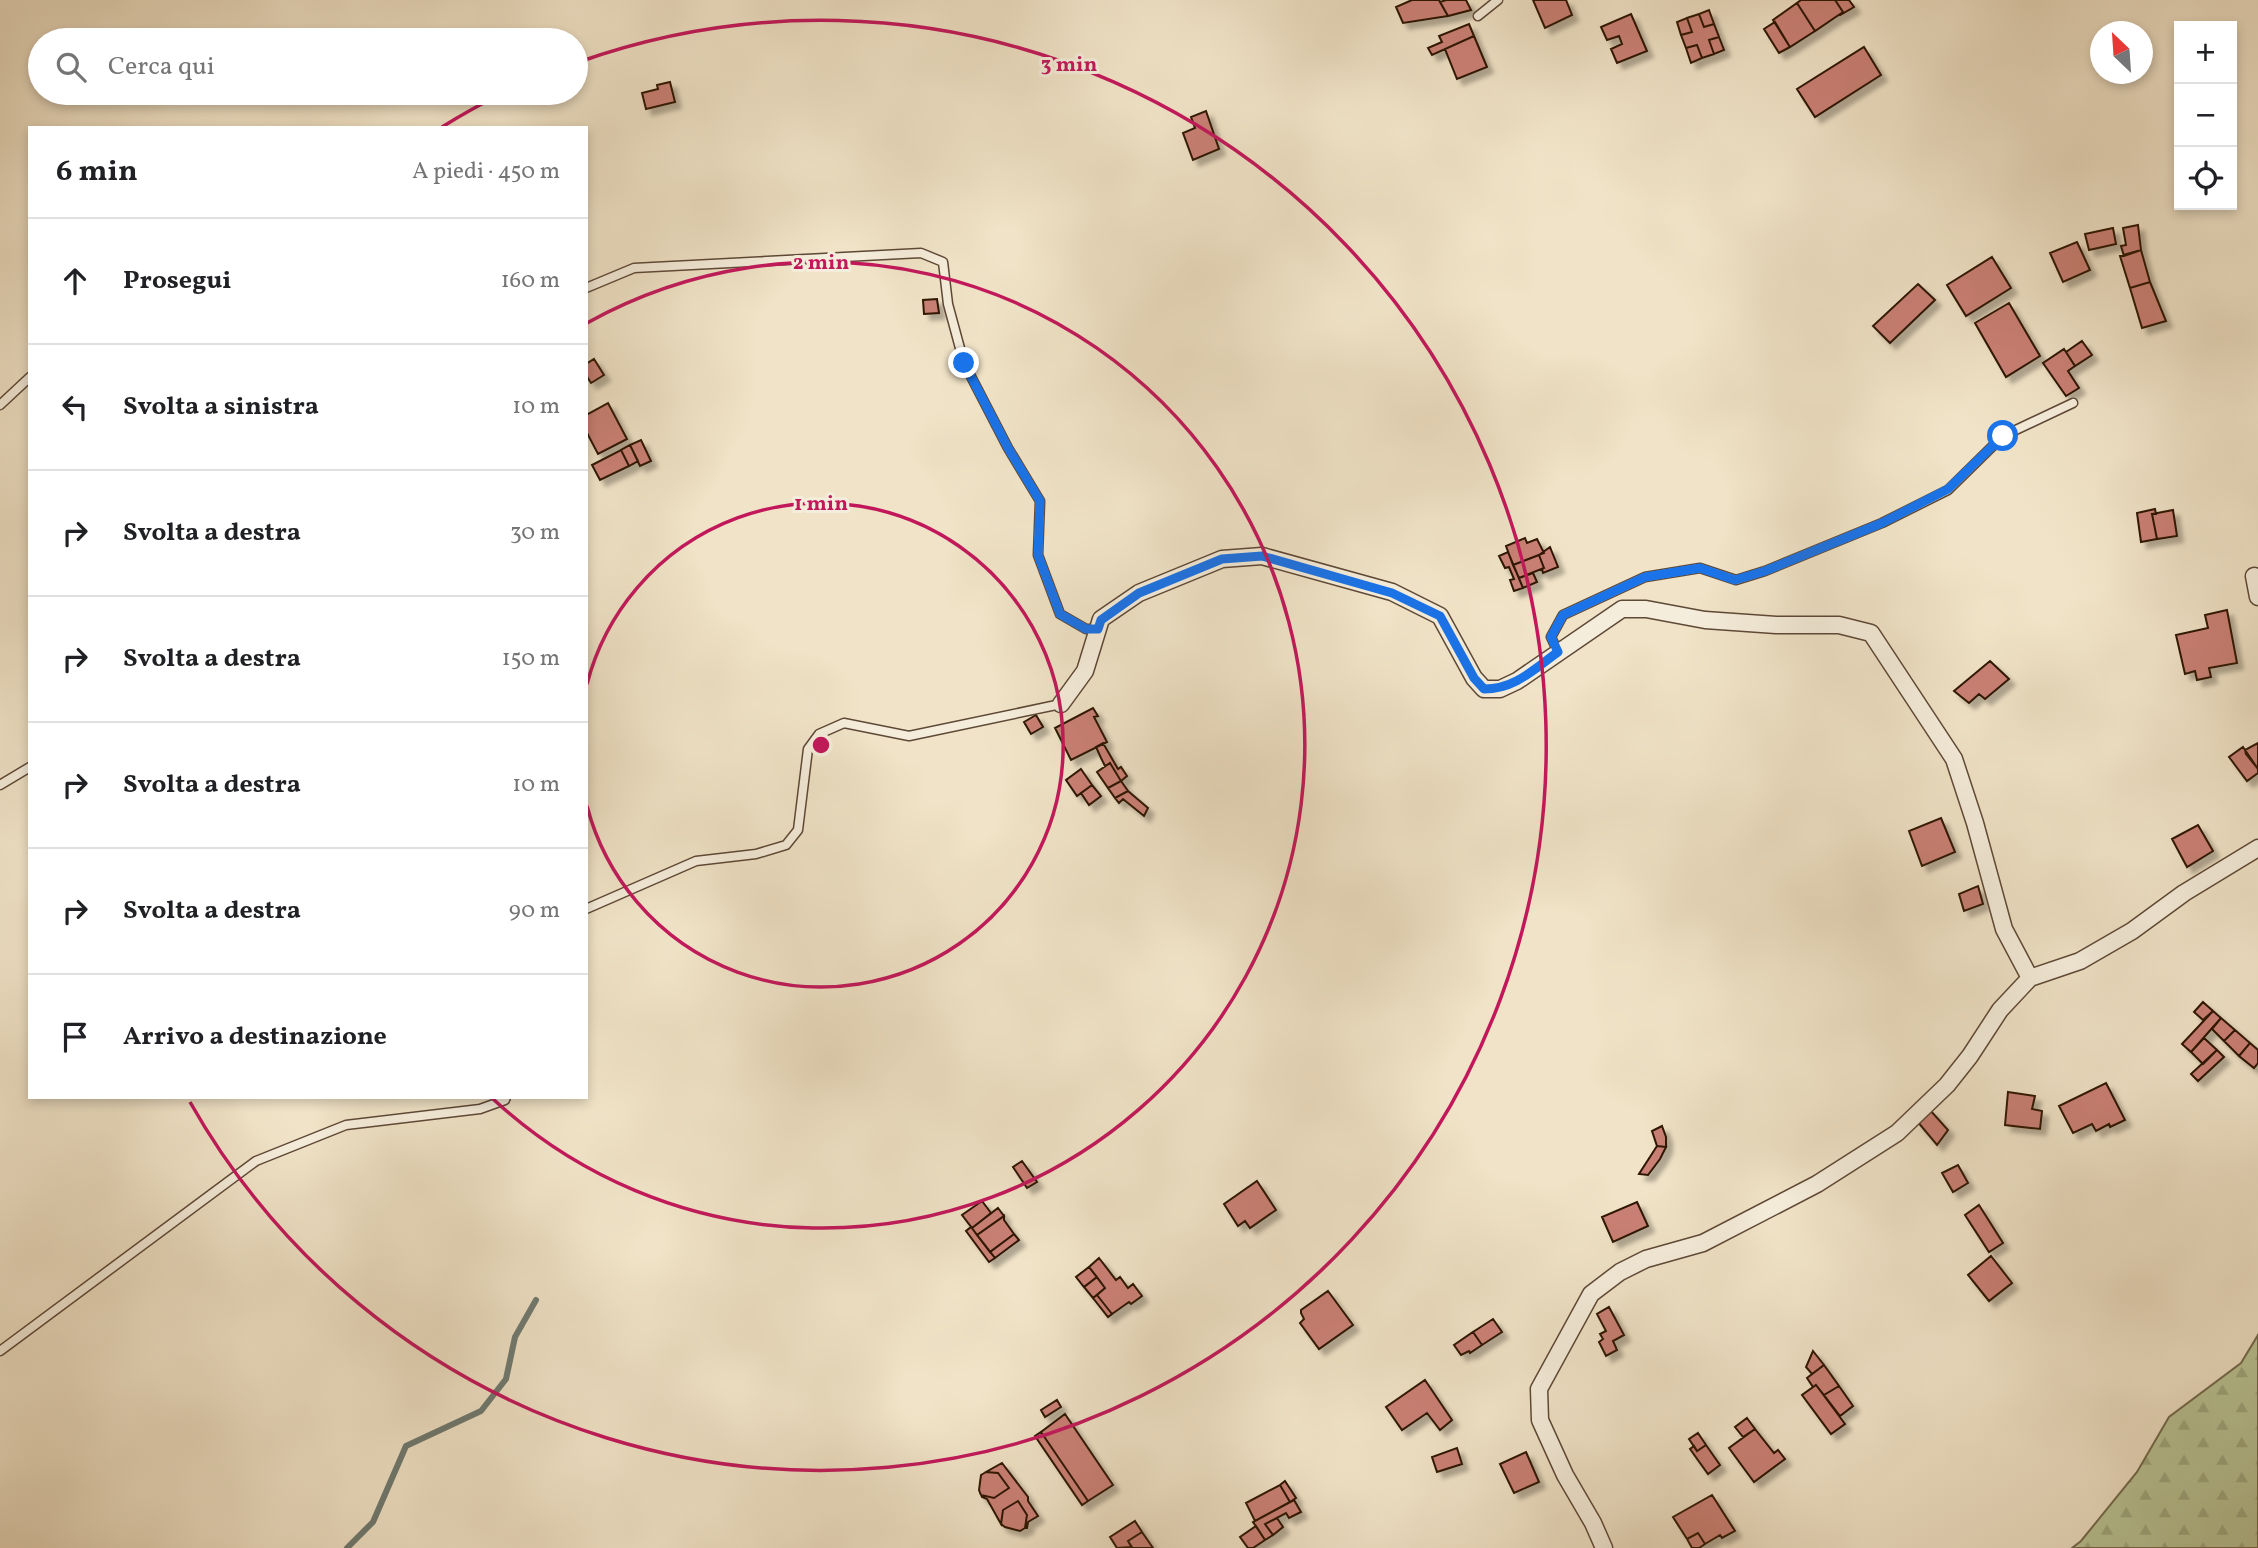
<!DOCTYPE html>
<html lang="it">
<meta charset="utf-8">
<style>
body{margin:0;font-family:Vollkorn,serif;background:#f6f6f6;color:#202124}
.controls{position:absolute;right:21px;top:21px;display:grid;overflow:hidden;border-radius:0px;box-shadow:0 4px 10px #0003}
.controls button{width:63px;height:63px;display:grid;place-items:center;padding:0;border:0;border-bottom:2px solid #e0e0e0;background:#fff;color:#202124;font:35px sans-serif}
.compass{position:absolute;left:2090px;top:21px;width:63px;height:63px;border-radius:50%;background:#fff;box-shadow:0 4px 10px #0003;rotate:335deg}
.stop{position:absolute;width:21px;height:21px;margin:-16px;border:5px solid #1a73e8;border-radius:50%;background:#fff}
.stop.end{background:#1a73e8;border-color:#fff;box-shadow:0 2px 7px #0008}
.list{margin:0;padding:0;list-style:none}
h2{display:flex;justify-content:space-between;align-items:center;height:91px;margin:0;padding:0 28px;font-size:30px}
h2 small{font-size:23px;font-weight:400;color:#757577}
.list li{display:grid;grid-template-columns:46px 1fr auto;gap:21px;align-items:center;box-sizing:border-box;height:126px;padding:0 28px;border-top:2px solid #e0e0e0}
.list b{display:block;font-size:26px;white-space:nowrap}
.list em{font-size:23px;font-style:normal;color:#757577}
.icon{flex:none;width:38px;height:38px;fill:none;stroke:currentColor;stroke-width:2;stroke-linecap:round;stroke-linejoin:round}
.map{position:relative;flex:none;width:2258px;height:1548px;overflow:hidden}
.search{position:absolute;background:#fff;box-shadow:0 4px 10px #0003;left:28px;top:28px;width:560px;height:77px;display:flex;align-items:center;gap:18px;box-sizing:border-box;padding:0 24px;border-radius:38px;color:#757577;font-size:26px}
.panel{position:absolute;background:#fff;box-shadow:0 4px 10px #0003;left:28px;top:126px;width:560px;height:973px;border-radius:0px}
.map>svg:first-child{display:block}
</style>
<div class="map">
<svg width="2258" height="1548" viewBox="0 0 2258 1548">
<defs>
<pattern id="forest-firs" width="22" height="20" patternUnits="userSpaceOnUse" patternTransform="scale(1.75)"><rect width="22" height="20" fill="#b9c496"/><path d="M5 1l3.5 6h-7zM16 11l3.5 6h-7z" fill="#9fa880"/></pattern>
<filter id="shadow"><feDropShadow dx="6" dy="6" stdDeviation="2" flood-color="#0004"/></filter>
</defs>
<rect width="100%" height="100%" fill="#f0e3c7"/>
<filter id="stains"><feTurbulence type="fractalNoise" baseFrequency=".00286" numOctaves="4"/><feColorMatrix values="0 0 0 0 .2 0 0 0 0 .09 0 0 0 0 .02 0 0 0 .5 -.17"/></filter>
<radialGradient id="worn" r=".72"><stop offset=".6" stop-color="#630" stop-opacity="0"/><stop offset="1" stop-color="#630" stop-opacity=".3"/></radialGradient>
<path fill="url(#forest-firs)" stroke="#746c4e" stroke-width="2" d="M2258,1335V1548H2072L2081,1541L2137,1472L2169,1417L2241,1363Z"/>
<g fill="none" stroke-linecap="round" stroke-linejoin="round">
<path stroke="#6f7a71" stroke-width="6" d="M347,1548L373,1522L406,1446L481,1411L506,1379L515,1337L536,1300"/>
</g>
<path fill="#ca8074" stroke="#2e1506" stroke-width="2" filter="url(#shadow)" d="M1412,0H1439L1448,16L1403,23L1396,7Z
M1446,0H1466L1471,10L1448,16L1440,2Z
M1533,0H1566L1572,15L1545,28Z
M1801,0H1835L1843,12L1815,31L1797,3Z
M1835,0H1849L1854,7L1842,14L1843,12Z
M1797,3L1815,31L1790,47L1773,20Z
M1709,10L1714,24L1704,27L1699,14Z
M1631,14L1647,51L1617,63L1611,49L1622,44L1619,36L1607,40L1601,27Z
M1699,14L1704,27L1714,24L1719,37L1709,40L1714,54L1702,58L1697,45L1686,48L1681,35L1692,32L1687,18Z
M1687,18L1692,32L1681,35L1677,22Z
M1775,22L1790,47L1779,53L1764,29Z
M1469,24L1474,36L1432,55L1428,48L1442,42L1439,36Z
M1474,36L1487,67L1457,79L1445,49Z
M1719,37L1724,50L1714,54L1709,40Z
M1697,45L1702,58L1691,63L1686,48Z
M1864,47L1881,75L1815,117L1797,89Z
M670,82L675,102L646,109L642,93L658,89L657,85Z
M1206,111L1219,149L1193,160L1183,133L1195,128L1191,117Z
M2138,225L2141,250L2124,256L2121,246L2126,245L2123,228Z
M2113,228L2116,244L2089,250L2085,234Z
M2077,242L2090,270L2063,282L2050,253Z
M2141,250L2150,282L2130,288L2120,256Z
M1992,257L2011,288L1966,316L1947,285Z
M2150,282L2166,321L2142,328L2130,288Z
M1918,284L1935,300L1890,343L1873,326Z
M937,299L939,313L924,314L923,300Z
M2009,303L2040,356L2006,377L1975,323Z
M2082,341L2092,355L2075,366L2066,352Z
M2064,349L2075,366L2068,371L2079,388L2066,396L2043,363Z
M594,359L604,375L591,383L586,375V364Z
M608,403L627,439L598,454L586,431V415Z
M641,440L651,461L640,466L630,445Z
M630,445L638,461L629,466L621,450Z
M621,450L629,466L600,480L592,465Z
M2155,509L2156,514H2152L2157,539L2141,542L2137,513Z
M2173,510L2177,536L2157,539L2152,514Z
M1525,538L1527,543L1537,539L1544,553L1513,565L1506,546Z
M1550,547L1558,567L1543,573L1542,569L1544,568L1539,555Z
M1508,552L1523,588L1514,591L1510,580L1514,579L1509,567L1505,568L1499,556Z
M1539,555L1544,568L1519,578L1513,565Z
M1533,573L1537,582L1523,588L1519,578Z
M2227,610L2237,663L2209,668L2211,677L2197,680L2195,671L2185,674L2176,635L2208,628L2205,615Z
M1990,661L2009,679L1985,699L1979,694L1969,703L1954,691Z
M1093,708L1098,716L1094,717L1107,742L1071,760L1055,728Z
M1036,715L1043,727L1031,734L1024,722Z
M1103,743L1118,769L1121,767L1127,776L1121,781L1110,763L1105,766L1101,758L1096,747Z
M2258,743V769L2246,754L2245,750Z
M2243,747L2258,769V773L2247,781L2229,757Z
M1110,763L1121,781L1108,788L1097,772Z
M1081,769L1092,785L1077,796L1066,780Z
M1121,781L1128,791L1115,798L1108,788Z
M1092,785L1101,796L1089,805L1081,793Z
M1128,791L1148,808L1144,816L1123,799L1119,803L1115,798Z
M1941,818L1955,852L1922,866L1909,831Z
M2198,825L2213,851L2187,867L2172,839Z
M1978,886L1983,904L1964,911L1959,894Z
M2203,1002L2213,1011L2203,1020L2194,1012Z
M2213,1011L2221,1018L2191,1052L2182,1044Z
M2221,1018L2235,1030L2224,1041L2212,1029Z
M2235,1030L2250,1043L2239,1056L2224,1041Z
M2204,1038L2217,1050L2203,1064L2191,1052Z
M2250,1043L2258,1050V1063L2254,1068L2239,1056Z
M2217,1050L2224,1057L2198,1081L2191,1074Z
M2106,1083L2125,1120L2110,1127L2109,1124L2096,1131L2092,1124L2073,1133L2059,1106Z
M2008,1092L2035,1096L2032,1109L2042,1111L2040,1129L2005,1125Z
M1930,1110L1948,1130L1937,1145L1917,1121Z
M1662,1126L1666,1137V1147L1657,1146L1652,1131Z
M1657,1146L1666,1147L1660,1159L1648,1175L1639,1174Z
M1022,1161L1037,1182L1027,1188L1013,1167Z
M1958,1165L1968,1183L1953,1192L1942,1173Z
M1257,1181L1276,1210L1250,1228L1245,1221L1238,1226L1224,1204Z
M982,1201L991,1213L972,1228L962,1215Z
M1637,1202L1648,1226L1613,1242L1602,1217Z
M1979,1205L2003,1243L1989,1252L1965,1215Z
M998,1208L1004,1216L977,1235L972,1228Z
M1004,1216V1220L1014,1234L990,1252L977,1235Z
M971,1227L995,1258L989,1262L966,1231Z
M1014,1234L1019,1240L995,1258L990,1252Z
M1991,1256L2012,1283L1989,1301L1968,1275Z
M1099,1258L1116,1280L1120,1277L1128,1288L1133,1284L1142,1296L1131,1304L1129,1302L1112,1314L1097,1295L1105,1288L1089,1267Z
M1089,1267L1097,1277L1084,1287L1076,1277Z
M1097,1277L1105,1288L1093,1298L1084,1287Z
M1328,1291L1353,1325L1319,1349L1300,1323L1304,1319L1301,1313V1310Z
M1097,1295L1112,1314L1108,1317L1093,1298Z
M1609,1307L1624,1335L1613,1341L1617,1350L1606,1356L1599,1342L1603,1339L1600,1334L1606,1331L1597,1314Z
M1493,1319L1502,1332L1482,1345L1473,1332Z
M1473,1332L1482,1345L1470,1353L1469,1351L1461,1355L1454,1345Z
M1813,1351L1824,1365L1812,1374L1806,1367Z
M1824,1365L1839,1386L1824,1395L1816,1385L1813,1387L1807,1378Z
M1425,1380L1452,1420L1440,1430L1427,1413L1402,1430L1386,1407Z
M1816,1385L1845,1424L1831,1434L1802,1395Z
M1839,1386L1853,1406L1840,1416L1824,1395Z
M1057,1400L1061,1407L1045,1417L1041,1410Z
M1065,1414L1113,1485L1088,1501L1041,1432Z
M1747,1418L1755,1429L1743,1437L1735,1427Z
M1755,1429L1774,1453L1778,1450L1785,1459L1754,1482L1729,1448Z
M1041,1432L1088,1501L1082,1505L1035,1436Z
M1698,1433L1706,1445L1697,1451L1689,1439Z
M1706,1445L1720,1465L1708,1474L1690,1449L1694,1446L1697,1451Z
M1457,1448L1462,1464L1437,1472L1432,1457Z
M1526,1452L1539,1482L1514,1493L1500,1464Z
M1002,1463L1028,1497V1501L1038,1516L1028,1522L1027,1528H1025L1027,1515L1018,1501L1003,1510L1001,1524L987,1499L982,1497L981,1495L994,1498L1009,1488L998,1473L986,1472Z
M986,1472L998,1473L1009,1488L994,1498L981,1495L979,1490L981,1475Z
M1285,1481L1296,1498L1290,1502L1280,1485Z
M1280,1485L1290,1502L1255,1521L1246,1503Z
M1712,1495L1735,1531L1722,1538L1720,1535L1705,1544L1698,1533L1687,1539L1673,1517Z
M1294,1500L1301,1512L1289,1518L1286,1513L1265,1524L1273,1535L1265,1540L1253,1522Z
M1018,1501L1027,1515L1025,1528L1020,1531L1005,1527L1001,1524L1003,1510Z
M1277,1518L1283,1527L1273,1535L1265,1524Z
M1135,1521L1142,1532L1128,1541L1132,1547L1117,1548L1110,1537Z
M1256,1526L1265,1540L1253,1548H1248L1240,1537Z
M1142,1532L1153,1548H1132L1128,1541Z
M1698,1533L1705,1544L1699,1548H1692L1687,1539Z"/>
<g fill="none" stroke-linecap="round" stroke-linejoin="round">
<g stroke="#5e4836" stroke-width="11">
<path id="lane" d="M1478,16L1498,0
M586,288L634,268L921,253L943,262L948,304L964,363L1008,448L1040,501L1038,555L1060,614L1086,629H1098
M0,405L30,377
M1558,652L1551,637L1563,615L1645,577L1700,568L1736,580L1765,571L1882,523L1948,490L2003,436L2073,403
M0,785L30,767
M586,909L696,861L756,854L786,845L798,830L808,749L819,734L844,723L909,736L1061,704
M0,1351L256,1161L346,1125L480,1109L505,1100L506,1097"/>
</g>
<g stroke="#5e4836" stroke-width="19">
<path id="street" d="M2254,576L2258,597
M1061,704L1085,671L1101,619L1139,593L1222,559L1262,556L1392,592L1440,616L1474,678L1484,689H1500L1517,681L1622,609H1646L1705,620L1776,625H1839L1871,633L1954,759L1975,823L2004,929L2030,978
M1604,1548L1593,1523L1565,1475L1540,1420L1539,1389L1591,1294L1620,1272L1646,1259L1703,1243L1817,1184L1897,1133L1947,1085L1970,1056L2000,1010L2030,978L2080,961L2132,931L2184,893L2258,848"/>
</g>
<use href="#lane" stroke="#f5eddb" stroke-width="8"/>
<use href="#street" stroke="#f5eddb" stroke-width="16"/>
</g>
<g fill="none" stroke-linecap="round" stroke-linejoin="round">
<path stroke="#1a73e8" stroke-width="9" d="M964,363L1008,448L1040,501L1038,555L1060,614L1086,629H1098L1101,620L1139,593L1222,559L1262,556L1392,593L1440,616L1474,678L1484,689C1515,689 1534,669 1558,652L1551,637L1563,615L1645,577L1700,568L1735,580L1765,571L1882,523L1948,489L2003,436"/>
</g>
<g fill="none" stroke="#c2185b" stroke-width="3.5">
<path d="M587 684A242 242 0 1 1 587 806"/>
<path d="M587 323A483 483 0 1 1 492 1098"/>
<path d="M442 127A725 725 0 0 1 503 93M579 62A725 725 0 1 1 190 1102"/>
</g>
<circle cx="821" cy="745" r="10" fill="#c2185b" stroke="#f5eddb" stroke-width="3.5"/>
<g font-size="21" text-anchor="middle" font-weight="bold" fill="#c2185b" stroke="#f5eddb" stroke-width="6" stroke-linejoin="round" paint-order="stroke">
<text x="1069" y="71">3 min</text>
<text x="821" y="269">2 min</text>
<text x="821" y="510">1 min</text>
</g>
<rect width="100%" height="100%" filter="url(#stains)"/>
<rect width="100%" height="100%" fill="url(#worn)"/>
</svg>
<div class="controls">
<button>+</button>
<button>−</button>
<button><svg class="icon" aria-label="locate" viewBox="0 0 24 24"><circle cx="12" cy="12" r="6"/><path d="M12 2v4M12 18v4M2 12h4M18 12h4"/></svg></button>
</div>
<svg class="compass" viewBox="-18 -18 36 36"><path d="M0-13l5 13h-10z" fill="#e53935"/><path d="M0 13l5-13h-10z" fill="#757577"/></svg>
<div class="stop" style="left:2003px;top:436px"></div>
<div class="stop end" style="left:964px;top:363px"></div>
<div class="search"><svg class="icon" aria-label="search" viewBox="0 0 24 24"><circle cx="10" cy="10" r="6"/><path d="M15 15l6 6"/></svg>Cerca qui</div>
<section class="panel">
<h2>6 min<small>A piedi · 450 m</small></h2>
<ul class="list">
<li><svg class="icon" aria-label="ahead" viewBox="0 0 24 24"><path d="M12 20V5M6 11l6-6 6 6"/></svg><div><b>Prosegui</b></div><em>160 m</em></li>
<li><svg class="icon" aria-label="left" viewBox="0 0 24 24"><path d="M17 20v-9H6M10 6l-5 5 5 5"/></svg><div><b>Svolta a sinistra</b></div><em>10 m</em></li>
<li><svg class="icon" aria-label="right" viewBox="0 0 24 24"><path d="M7 20v-9h11M14 6l5 5-5 5"/></svg><div><b>Svolta a destra</b></div><em>30 m</em></li>
<li><svg class="icon" aria-label="right" viewBox="0 0 24 24"><path d="M7 20v-9h11M14 6l5 5-5 5"/></svg><div><b>Svolta a destra</b></div><em>150 m</em></li>
<li><svg class="icon" aria-label="right" viewBox="0 0 24 24"><path d="M7 20v-9h11M14 6l5 5-5 5"/></svg><div><b>Svolta a destra</b></div><em>10 m</em></li>
<li><svg class="icon" aria-label="right" viewBox="0 0 24 24"><path d="M7 20v-9h11M14 6l5 5-5 5"/></svg><div><b>Svolta a destra</b></div><em>90 m</em></li>
<li><svg class="icon" aria-label="arrive" viewBox="0 0 24 24"><path d="M6 21V4h12l-3 4 3 4H6"/></svg><div><b>Arrivo a destinazione</b></div></li>
</ul>
</section>
</div>
